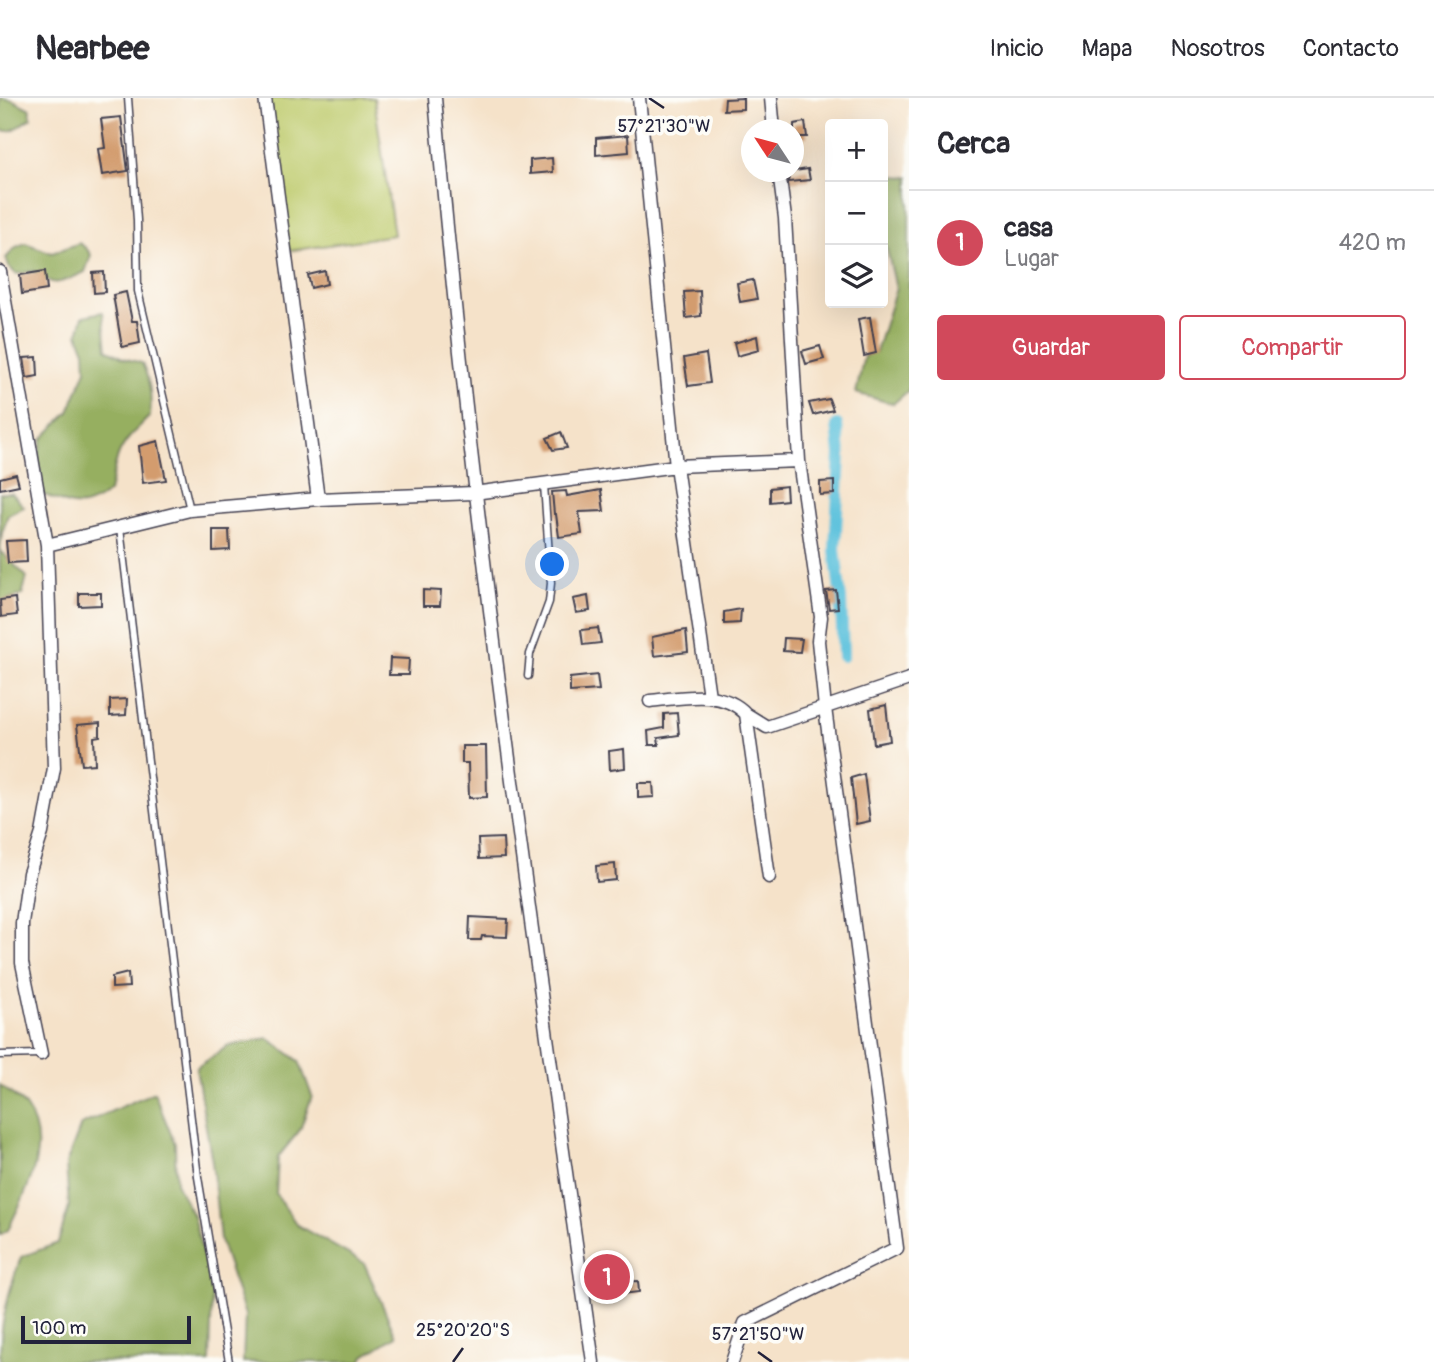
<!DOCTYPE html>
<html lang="es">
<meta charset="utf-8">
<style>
body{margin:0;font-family:Pangolin,sans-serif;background:#f2f2f3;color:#2b2b33}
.controls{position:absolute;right:21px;top:21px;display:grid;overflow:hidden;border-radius:7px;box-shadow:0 7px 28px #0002}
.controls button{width:63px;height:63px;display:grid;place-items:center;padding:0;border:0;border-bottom:2px solid #e1e1e2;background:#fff;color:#2b2b33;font:35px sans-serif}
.compass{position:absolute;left:741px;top:21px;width:63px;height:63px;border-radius:50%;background:#fff;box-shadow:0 7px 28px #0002;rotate:306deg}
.scale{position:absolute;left:21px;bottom:18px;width:170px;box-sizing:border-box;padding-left:7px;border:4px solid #22223b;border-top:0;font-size:19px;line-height:24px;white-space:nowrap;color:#22223b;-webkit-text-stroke:5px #fdfcf7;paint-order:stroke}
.you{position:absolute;left:553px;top:467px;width:24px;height:24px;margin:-18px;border:5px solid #fff;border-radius:50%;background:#1a73e8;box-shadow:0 0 0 10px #1a73e833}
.badge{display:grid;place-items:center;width:46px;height:46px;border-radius:50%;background:#d1495b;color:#fff;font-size:23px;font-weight:700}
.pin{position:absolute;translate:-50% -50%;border:4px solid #fff;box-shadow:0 2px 7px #0006}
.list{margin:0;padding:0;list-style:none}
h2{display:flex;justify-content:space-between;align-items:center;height:91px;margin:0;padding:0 28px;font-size:30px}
h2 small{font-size:23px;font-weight:400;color:#7c7c81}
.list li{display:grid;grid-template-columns:46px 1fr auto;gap:21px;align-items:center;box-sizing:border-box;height:105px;padding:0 28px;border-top:2px solid #e1e1e2}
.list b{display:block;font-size:26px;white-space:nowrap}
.list p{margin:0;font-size:23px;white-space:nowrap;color:#7c7c81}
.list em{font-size:23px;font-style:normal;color:#7c7c81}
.actions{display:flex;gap:14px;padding:21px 28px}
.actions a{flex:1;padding:16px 0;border:2px solid #d1495b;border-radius:7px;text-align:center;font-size:24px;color:#d1495b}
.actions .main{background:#d1495b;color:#fff}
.icon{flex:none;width:38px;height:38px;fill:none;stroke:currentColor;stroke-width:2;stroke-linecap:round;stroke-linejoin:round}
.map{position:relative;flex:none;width:909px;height:1264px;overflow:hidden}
header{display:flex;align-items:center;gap:42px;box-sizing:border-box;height:98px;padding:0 35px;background:#fff;border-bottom:2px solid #e1e1e2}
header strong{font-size:33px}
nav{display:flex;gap:38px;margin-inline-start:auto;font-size:24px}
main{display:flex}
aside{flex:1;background:#fff}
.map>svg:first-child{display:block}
</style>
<header>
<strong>Nearbee</strong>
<nav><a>Inicio</a><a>Mapa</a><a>Nosotros</a><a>Contacto</a></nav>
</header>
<main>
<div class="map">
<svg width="909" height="1264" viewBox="0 0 909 1264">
<rect width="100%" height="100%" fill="#fdfcf7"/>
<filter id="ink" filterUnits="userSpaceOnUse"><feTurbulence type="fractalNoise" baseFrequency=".0143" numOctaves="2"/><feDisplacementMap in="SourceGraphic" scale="14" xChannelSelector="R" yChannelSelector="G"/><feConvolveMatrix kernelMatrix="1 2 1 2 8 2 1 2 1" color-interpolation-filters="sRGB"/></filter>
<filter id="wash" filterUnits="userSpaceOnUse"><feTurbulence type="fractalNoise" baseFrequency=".00686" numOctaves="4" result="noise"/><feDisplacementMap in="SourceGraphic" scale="28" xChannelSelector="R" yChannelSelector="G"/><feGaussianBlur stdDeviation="1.57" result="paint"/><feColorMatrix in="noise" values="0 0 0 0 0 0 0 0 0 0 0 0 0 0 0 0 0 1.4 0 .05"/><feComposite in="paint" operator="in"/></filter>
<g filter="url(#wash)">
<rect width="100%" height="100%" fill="#f5e2c9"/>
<path fill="#becb6d" stroke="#707654" stroke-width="2" d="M266,0H374L394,137L289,153Z"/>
<path fill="#96af60" stroke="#5c684e" stroke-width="2" d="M0,0L13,2L30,11L31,20C19,26 15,36 0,32Z
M892,78L909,79V292L893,306L856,295L864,258L876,254L896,190L883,135V103Z
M25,145L52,155L79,145L86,150L91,157L85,174C61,184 56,192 34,173L16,176L9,169L6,160L16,149Z
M103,214L107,251L123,260L142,265C150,283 152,298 150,318C119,348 118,351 109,394C81,415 72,408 42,396L38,359L42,341L69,314L86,272L85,253L78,236L83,218Z
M0,395H12L24,409L8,417L2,435L0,453Z
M0,453L27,479L22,497L5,502L0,507Z
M268,940L299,963L312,998L300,1032L278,1059L276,1096L297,1127L364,1165L396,1238L364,1258L361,1264H243L245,1217L220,1142L212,1064L196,970L228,948Z
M0,987C8,994 19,1000 25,1008C54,1048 25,1094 8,1132L0,1137Z
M154,994L175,1046L176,1085L193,1118L212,1191L210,1264H0C0,1226 8,1194 21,1159L58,1145L69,1109L66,1066L81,1027Z"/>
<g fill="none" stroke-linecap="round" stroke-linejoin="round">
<path stroke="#5fc2dd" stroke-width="12" d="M837,327L840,356L835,452L841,502L843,558"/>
</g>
<g id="blocks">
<path fill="#d39c6e" d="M743,0V11L724,12L725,1Z
M121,19L128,73L102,77L98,51L105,50L101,21Z
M805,24L807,39H794V26Z
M628,37L629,54L596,57V40Z
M552,60L553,74L530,76V62Z
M808,71L810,82L789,84L788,74Z
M45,173L47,192L22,196L20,177Z
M325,173L327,186L311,190L308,177Z
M104,174L105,194L94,195L93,175Z
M753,182L757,201L740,204L737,185Z
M700,193L701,218L686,220L684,194Z
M126,194L132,223H137L140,245L122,249L113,197Z
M870,219L876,255L864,258L858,221Z
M757,238L759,252L737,258L734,245Z
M820,248L824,261L806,266L802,253Z
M706,256L710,285L688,288L684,260Z
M37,259L38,278L27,280L24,260Z
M829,301L833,312L813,317L809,305Z
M561,334L567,350L553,352L547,340Z
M158,343L166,382L143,385L139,348Z
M16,376L19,387L0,391V380Z
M834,383V396L820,397V384Z
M786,388L787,402L770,404V390Z
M601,392L604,413L579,414L582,436L559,439L556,416H554L552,394L566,393L567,398Z
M213,432H229L230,452L213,453Z
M26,442L27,464L8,465L6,443Z
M423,492L441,493L440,508H423Z
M836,492L838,510L829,511L826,493Z
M79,495H101V507L79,508Z
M588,498L590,513L576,515L573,501Z
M15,500L17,517L1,519L0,502Z
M741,511L740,525L724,526V514Z
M598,530L601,545L583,547L581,532Z
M686,532L688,554L654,558L652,539Z
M784,540L802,541L800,554L783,553Z
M390,560L409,561L408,577H389Z
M597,577L599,592L570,594V580Z
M127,601L126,617L110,618V602Z
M886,607L890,643L874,646L870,611Z
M677,615L679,637L658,640L659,647H649L648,633L664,630V616Z
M100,625V638L94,639L95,666L82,667L77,627Z
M462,648H486L487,699L469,700L468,665H462Z
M624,651L625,670L610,672L609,653Z
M864,676L870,723L856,726L851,680Z
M638,685H653L654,699L638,700Z
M503,740L504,760L479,761L478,741Z
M615,766L616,782L597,784L596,768Z
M470,819L508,821L507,839L482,838L481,842H469Z
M128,875L129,889L112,890V879Z
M617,1166L619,1187L599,1192L596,1170Z
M638,1183L639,1194L623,1196L622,1184Z"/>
</g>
</g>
<g filter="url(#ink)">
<use href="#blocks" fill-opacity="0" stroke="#423f50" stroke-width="2"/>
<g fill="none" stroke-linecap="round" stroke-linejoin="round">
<g stroke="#423f50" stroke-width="9">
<path id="lane" d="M128,0L137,122L138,193L190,412
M120,430L198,1079L229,1264
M528,578L530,556L549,504L551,485L544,387
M0,957L40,956"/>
</g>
<g stroke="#423f50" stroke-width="15">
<path id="street" d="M265,0L318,401
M435,0C472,423 533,844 593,1264
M639,0L676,368L709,598
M771,0L774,32
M0,174L47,447L54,670L42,735L29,775L22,825V865L41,956
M47,447L190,412L318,401L474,395L676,368L799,363L785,120L779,74
M650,603C681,600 722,590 746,616L769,779
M746,616L767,629L909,581
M732,1264L745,1225L897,1150L825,610L818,543L821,519L799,363"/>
</g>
<use href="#lane" stroke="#fff" stroke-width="6"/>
<use href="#street" stroke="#fff" stroke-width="12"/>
</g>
</g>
<path fill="none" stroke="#22223b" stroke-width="2.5" d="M649,0L664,10M758,1254L772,1264M453,1264L463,1250"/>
<g font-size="18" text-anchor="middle" fill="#22223b" stroke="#fdfcf7" stroke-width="7" stroke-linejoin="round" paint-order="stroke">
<text x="664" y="34">57°21'30"W</text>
<text x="463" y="1238">25°20'20"S</text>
<text x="758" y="1242">57°21'50"W</text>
</g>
</svg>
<div class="controls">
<button>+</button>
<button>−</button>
<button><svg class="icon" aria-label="layers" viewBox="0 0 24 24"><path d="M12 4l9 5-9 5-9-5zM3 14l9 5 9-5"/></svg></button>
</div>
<svg class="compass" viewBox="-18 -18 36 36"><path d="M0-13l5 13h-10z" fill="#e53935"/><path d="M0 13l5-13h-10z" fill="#7c7c81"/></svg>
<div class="scale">100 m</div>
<div class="you"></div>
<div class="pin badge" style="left:607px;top:1179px">1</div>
</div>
<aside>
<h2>Cerca<small></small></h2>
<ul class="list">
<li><span class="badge">1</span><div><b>casa</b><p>Lugar</p></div><em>420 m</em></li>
</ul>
<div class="actions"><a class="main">Guardar</a><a>Compartir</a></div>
</aside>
</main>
